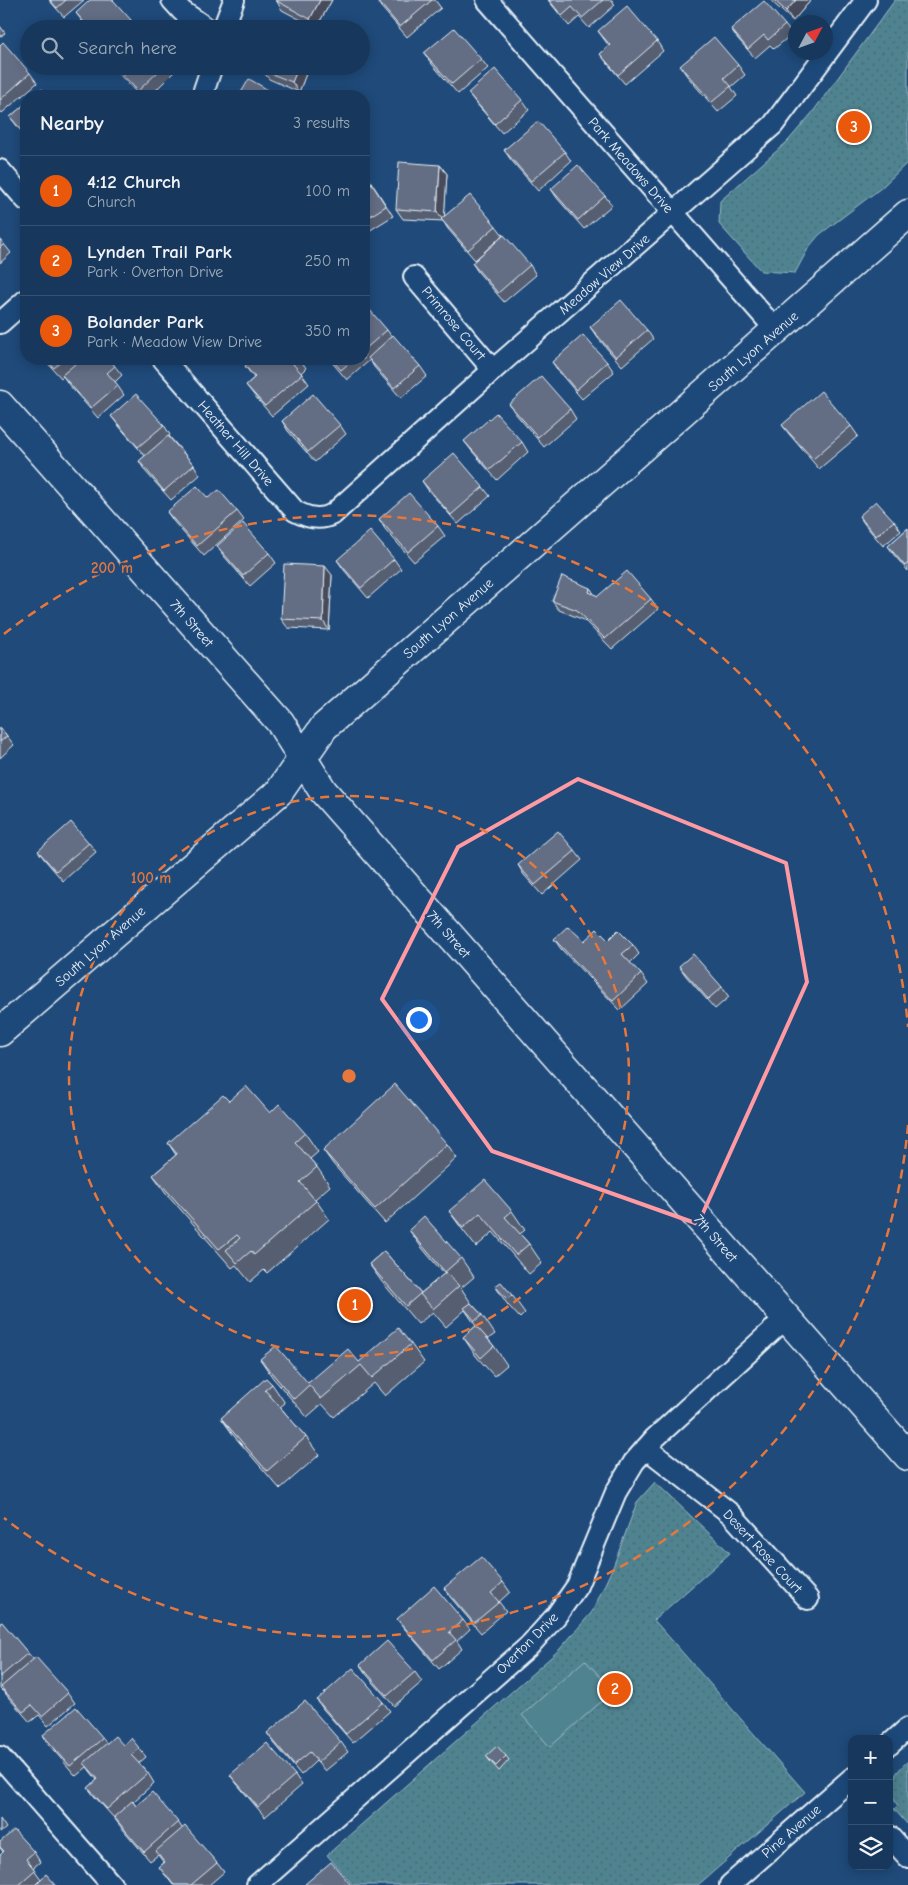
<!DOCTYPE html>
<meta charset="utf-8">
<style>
body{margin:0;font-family:"Comic Neue",sans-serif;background:#203f62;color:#f1f3f6}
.controls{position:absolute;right:15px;bottom:15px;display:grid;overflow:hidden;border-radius:10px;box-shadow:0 2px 12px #0003}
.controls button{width:45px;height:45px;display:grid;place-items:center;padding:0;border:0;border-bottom:1px solid #365272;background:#17385c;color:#f1f3f6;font:25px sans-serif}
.compass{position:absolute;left:788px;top:15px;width:45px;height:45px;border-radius:50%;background:#17385c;box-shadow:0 2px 12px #0003;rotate:49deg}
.you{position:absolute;left:418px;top:1019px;width:18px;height:18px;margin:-12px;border:4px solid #fff;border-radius:50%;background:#1a73e8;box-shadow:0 0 0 8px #1a73e833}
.badge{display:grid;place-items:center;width:32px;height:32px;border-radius:50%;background:#ea580c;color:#fff;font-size:16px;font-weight:700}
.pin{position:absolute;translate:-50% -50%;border:2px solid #fff;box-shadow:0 1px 5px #0006}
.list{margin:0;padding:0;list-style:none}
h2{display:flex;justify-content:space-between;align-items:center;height:65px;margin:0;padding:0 20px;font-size:21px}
h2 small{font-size:16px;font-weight:400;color:#9eacbb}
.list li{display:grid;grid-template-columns:32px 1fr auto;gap:15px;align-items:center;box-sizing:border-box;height:70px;padding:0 20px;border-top:1px solid #365272}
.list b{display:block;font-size:19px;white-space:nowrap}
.list p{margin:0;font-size:16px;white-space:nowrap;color:#9eacbb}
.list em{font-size:16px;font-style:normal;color:#9eacbb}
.icon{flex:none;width:28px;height:28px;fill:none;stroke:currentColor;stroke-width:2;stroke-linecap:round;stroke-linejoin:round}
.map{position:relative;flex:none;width:908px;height:1885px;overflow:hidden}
.search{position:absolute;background:#17385c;box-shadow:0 2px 12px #0003;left:20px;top:20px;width:350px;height:55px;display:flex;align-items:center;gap:12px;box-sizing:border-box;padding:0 18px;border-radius:28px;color:#9eacbb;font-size:19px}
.panel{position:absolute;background:#17385c;box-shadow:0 2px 12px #0003;left:20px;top:90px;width:350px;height:275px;border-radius:20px}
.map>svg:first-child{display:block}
</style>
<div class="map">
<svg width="908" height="1885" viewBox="0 0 908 1885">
<defs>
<pattern id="green-dots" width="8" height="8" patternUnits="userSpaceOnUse" patternTransform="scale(1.25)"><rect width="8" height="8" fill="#4f8390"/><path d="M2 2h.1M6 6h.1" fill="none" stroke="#4b6b74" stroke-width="1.8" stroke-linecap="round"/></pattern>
</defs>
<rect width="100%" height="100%" fill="#1f4a7a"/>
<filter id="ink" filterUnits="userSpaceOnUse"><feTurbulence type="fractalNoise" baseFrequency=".02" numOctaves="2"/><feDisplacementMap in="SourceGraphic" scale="10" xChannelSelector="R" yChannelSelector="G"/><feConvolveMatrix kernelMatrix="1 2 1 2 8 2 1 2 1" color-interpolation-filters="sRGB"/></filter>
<g filter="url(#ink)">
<path fill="url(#green-dots)" stroke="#9cbac4" d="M895,0H908V162L881,188L819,235L809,247L795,273L761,271L719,224L720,201L788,141L812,113Z
M655,1482L730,1553L654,1620L805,1792L698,1885H353L327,1855L559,1650L592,1612L613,1567L637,1502Z
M908,1761V1825L894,1809L898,1806C885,1787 893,1774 908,1761Z"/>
<path fill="#4f8390" stroke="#9cbac4" d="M585,1660L613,1691L550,1747L522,1715Z"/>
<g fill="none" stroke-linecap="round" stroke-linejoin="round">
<g stroke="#e8f1f8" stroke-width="24">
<path id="street" d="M172,0L182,11L208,29
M487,0L776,330
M223,29L234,0
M202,96L212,66
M0,170L26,200
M414,277L493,370
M0,323L26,300
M163,359L295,511C308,518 320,521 333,514L493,370L773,125L866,0
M646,1448L731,1514L808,1599
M889,1745L908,1728
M0,1757L112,1885
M889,1836L908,1857
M257,1885L529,1646L556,1616L577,1586L616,1492L634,1462L655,1438L786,1318
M730,1885L852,1778"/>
</g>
<g stroke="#e8f1f8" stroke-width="31">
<path id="secondary" d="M0,405L280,722L323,791L908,1456
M0,1032L279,792L324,727L908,214"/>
</g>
<use href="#street" stroke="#1f4a7a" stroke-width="20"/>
<use href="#secondary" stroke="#1f4a7a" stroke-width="28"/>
</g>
<path fill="#565e72" stroke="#e8f1f8" d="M49,0H84L64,17Z
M276,0H332L316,28L282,10Z
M376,0H435L441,8L407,37L381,7Z
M548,0H612L615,5L589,28L579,17L569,26Z
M770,0H811L793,21Z
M76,13L131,20L136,29H88Z
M785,25L792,34L774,49L770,45L755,58L738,39L731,29Z
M0,26L5,33L0,37Z
M598,31L657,41L663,51L625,84L607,63L600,54L609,46Z
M0,45L30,73L37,83L2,113L0,110Z
M424,53L481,59L488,68L458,94L431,63Z
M738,65L745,75L731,87L737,96L718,112L687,76L680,66Z
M113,66H170L174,72L150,96H140L116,71Z
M264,66H309L299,92L269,79L262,70Z
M468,93L522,100L529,110L502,133L475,102Z
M26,103V137L17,126L10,117Z
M504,150L565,152L571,161L538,191L511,160Z
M440,165L447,174L444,217L496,226L503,235L475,260L448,229L443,221L403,219L396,209Z
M364,171L393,216L364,234Z
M551,189L605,196L612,205L584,229L557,198Z
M0,239L11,253L0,263Z
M472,263L530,265L536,275L504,302L478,272Z
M364,313L387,330L392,337L420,366L427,376L401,398L374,367L370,360L347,380L329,359H364Z
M590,327L647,330L653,339L622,366L597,337Z
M44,359H109L122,375L115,382L124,395L98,418L69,385L63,376L61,378Z
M300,359L306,368L301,373L309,384L272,416L253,394L246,385L254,378L245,366Z
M552,362H607L614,372L582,399L559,372Z
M509,404L570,409L576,419L544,447L515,413Z
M111,416L164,425L170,435L169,436L194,465L200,475L171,500L145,471L139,461L145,456L118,425Z
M282,421L340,425L346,434L315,462L288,431Z
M782,425L851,426L858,436L819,469L789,434Z
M464,441L522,442L528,452L497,480L471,450Z
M422,481L483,487L490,496L458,524L428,490Z
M208,498L237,511L244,520L204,556L174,522L167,512Z
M859,516L894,521L901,531L883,546L866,526Z
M379,519L438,526L445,536L414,562L385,529Z
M908,528V571L894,555L888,546Z
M217,546L269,553L276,563L250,586L223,555Z
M394,559L401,569L368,598L344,570L337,560Z
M332,575L329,630L288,628L281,619Z
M590,588L595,595L598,596L651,599L658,609L612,649L584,620L559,610L552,601Z
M0,727L14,745L0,758Z
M89,843L96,852L63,881L45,860L38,851Z
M575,851L582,860L542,895L524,875L518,865Z
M554,939L584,941L608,940L633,945L639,954L630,963L641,974L648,984L620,1010L561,949Z
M679,966L722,987L729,997L715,1009L686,976Z
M229,1101L270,1113L305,1133L318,1152L310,1159L317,1167L330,1186L315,1199L329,1219L267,1273L264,1270L250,1282L236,1265L232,1268L166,1193L153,1175L176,1155L168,1143Z
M447,1144L457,1158L385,1223L333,1164L323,1150Z
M449,1211H512L525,1230L520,1234L529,1244L542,1263L529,1274L493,1232L476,1247L462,1229Z
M409,1230L461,1258L474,1277L461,1288L471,1303L482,1315L495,1334L488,1339L494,1346L507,1365L494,1376L476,1356L463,1337L476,1326L465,1310L446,1327L433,1312L418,1324L382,1282L369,1264L384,1251L421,1293L444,1274L422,1248Z
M495,1286L512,1295L525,1313L520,1318L508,1305Z
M411,1344L424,1362L385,1396L374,1383L334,1417L322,1404L307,1417L273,1378L260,1359L308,1383L359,1362Z
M272,1384L285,1403L280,1407L306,1437L319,1455L280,1489L234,1436L221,1418Z
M503,1582L510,1592L499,1602L506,1611L481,1633L451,1598L444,1588Z
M397,1619L463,1620L470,1629L457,1641L462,1649L439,1669L404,1628Z
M0,1623L28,1653L33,1659L68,1693L75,1703L48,1726L39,1715L30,1722L8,1697L3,1690L2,1691L0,1689Z
M360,1665L415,1672L422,1682L394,1706L366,1674Z
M317,1700L383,1702L390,1711L353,1743L323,1709Z
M267,1733L341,1742L348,1752L325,1771L316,1761L301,1775L274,1743Z
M43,1735L103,1738L106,1743L139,1748L146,1757L139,1763L148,1773L154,1783L133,1802L136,1806L178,1822L182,1828L217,1863L224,1872L209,1885H173L159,1867L164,1863L158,1855L150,1861L121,1827L114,1818L95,1797L88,1788L97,1780L87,1767L76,1776L49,1745Z
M486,1756H506L509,1760L499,1771L490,1761Z
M230,1775H295L302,1785L265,1817L237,1784Z
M0,1819L6,1828L0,1833Z
M0,1842L34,1852L40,1862L33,1868L41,1879L56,1885H0L3,1852L0,1848Z"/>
<path fill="#464c5c" stroke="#e8f1f8" d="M320,0H332L316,28L310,19Z
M796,0H811L793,21L786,11Z
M299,66H309L299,92L292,82Z
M440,165L447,174L444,222L437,212Z
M325,566L332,575L329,630L323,621Z
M590,588L597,598L589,592Z"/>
<path fill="#646d84" stroke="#e8f1f8" d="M50,0H66L57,8Z
M90,0H113L131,20L121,29H90L76,13Z
M275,0H320L310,19Z
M377,0H432L400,27Z
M549,0H603L582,18L572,7L562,16Z
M774,0H796L786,11Z
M764,1L785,25L768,40L764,35L748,49L731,29Z
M627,6L657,41L618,75L600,54L610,45L598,31Z
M264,24L276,29H262Z
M454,28L481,59L452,84L424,53Z
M714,37L738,65L724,78L731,86L712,102L680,66Z
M3,42L30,73L0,100V45Z
M114,66H164L138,91Z
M264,66H299L292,82L262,70Z
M495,69L522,100L495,124L468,93Z
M249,79L279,96H239Z
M42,89L48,96H34Z
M26,103V135L10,117Z
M538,121L565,152L531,181L504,150Z
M399,162L440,165L437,212L396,209Z
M578,165L605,196L578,220L551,189Z
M364,172L386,206L364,220Z
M470,195L496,226L468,250L441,219Z
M504,235L530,265L498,293L472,263Z
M0,239L4,244L0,248Z
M621,300L647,330L616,357L590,327Z
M369,309L387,330L364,350V313Z
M393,335L420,366L394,388L368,358Z
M583,335L607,362L576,390L552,362Z
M46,359H64L54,368Z
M81,359H109L115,366L107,373L118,385L91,408L62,375Z
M253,359H299L293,364L302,374L265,406L246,385L255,377L245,366Z
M331,359H354L341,370Z
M541,376L570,409L538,437L509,404Z
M821,391L851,426L813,459L782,425Z
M136,394L164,425L138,447L111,416Z
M313,394L340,425L308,452L282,421Z
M496,413L522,442L490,470L464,441Z
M168,436L194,465L164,491L139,461Z
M454,453L483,487L451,515L422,481Z
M197,486L208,498L219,490L237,511L197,546L167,512Z
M409,493L438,526L408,552L379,519Z
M876,501L894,521L876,536L859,516Z
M243,523L269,553L243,576L217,546Z
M908,528V563L905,566L888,546Z
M370,531L394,559L361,588L337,560Z
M284,564L325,566L323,621L281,619Z
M627,571L651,599L605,639L577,610L552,601L562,576L590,588L589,592L598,596Z
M0,727L7,736L0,742Z
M71,822L89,843L56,871L38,851Z
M558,831L575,851L535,885L518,865Z
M568,926L584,941L597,929L608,940L618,930L633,945L622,954L641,974L613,1001L554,939Z
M693,954L722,987L708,999L679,966Z
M395,1084L447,1144L375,1209L323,1150Z
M246,1086L270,1113L279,1104L305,1133L295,1142L317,1167L300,1182L316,1201L254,1255L251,1251L237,1263L226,1250L240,1238L237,1235L219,1249L153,1175L177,1154L168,1143L223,1095L229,1101Z
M485,1180L512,1211L505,1217L529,1244L516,1255L480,1213L463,1228L449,1211Z
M424,1216L461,1258L445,1272L409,1230Z
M384,1251L421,1293L406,1306L369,1264Z
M446,1272L459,1286L433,1309L420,1294Z
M501,1282L512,1295L507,1299L495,1286Z
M471,1303L482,1315L475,1321L464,1308Z
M476,1326L494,1346L481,1358L463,1337Z
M398,1328L411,1344L372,1378L361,1365L321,1399L309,1385L294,1399L260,1359L276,1346L308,1383L348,1349L359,1362Z
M266,1378L272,1384L265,1390L306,1437L267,1471L221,1418Z
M481,1557L503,1582L491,1593L499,1602L474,1623L444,1588Z
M434,1586L463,1620L449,1632L456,1640L433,1660L397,1619Z
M2,1622L28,1653L0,1677V1623Z
M387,1641L415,1672L387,1696L360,1665Z
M36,1657L68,1693L42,1716L32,1705L23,1712L1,1687Z
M353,1668L383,1702L346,1734L317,1700Z
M305,1701L341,1742L318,1762L310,1752L294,1765L267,1733Z
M76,1707L103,1738L70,1766L43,1735Z
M115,1736L123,1745L131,1738L139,1748L131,1755L148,1773L107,1809L88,1788L98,1779L84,1763Z
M267,1743L295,1775L258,1807L230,1775Z
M497,1746L506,1756L496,1766L486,1756Z
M152,1792L178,1822L144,1852L114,1817L132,1801L136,1806Z
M185,1826L217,1863L191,1885H174L159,1867L165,1862L156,1851Z
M14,1830L34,1852L26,1859L35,1870L18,1885H0V1855L4,1851L0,1847V1842Z
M331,1862L351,1885H306L305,1884Z
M46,1874L56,1885H35Z"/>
</g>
<path fill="none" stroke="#ff9aa2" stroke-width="4" stroke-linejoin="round" d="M578,779L786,863L807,982L698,1224L492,1151L382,999L458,847Z"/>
<g fill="none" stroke="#e8773b" stroke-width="2.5" stroke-dasharray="9 6">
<circle cx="349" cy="1076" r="280"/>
<path d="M908 1125A561 561 0 0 1 4 1518M4 634A561 561 0 0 1 908 1027"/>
</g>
<g text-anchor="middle" stroke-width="5" stroke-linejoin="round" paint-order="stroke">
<g font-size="14" fill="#e8f1f8" stroke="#1f4a7a">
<text transform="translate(631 165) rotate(49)" y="5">Park Meadows Drive</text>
<text transform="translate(604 274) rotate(-41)" y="5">Meadow View Drive</text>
<text transform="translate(454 323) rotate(50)" y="5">Primrose Court</text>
<text transform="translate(753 351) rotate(-41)" y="5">South Lyon Avenue</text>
<text transform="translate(236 443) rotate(49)" y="5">Heather Hill Drive</text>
<text transform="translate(448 618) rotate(-41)" y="5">South Lyon Avenue</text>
<text transform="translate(192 623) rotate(49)" y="5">7th Street</text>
<text transform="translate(449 934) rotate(49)" y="5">7th Street</text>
<text transform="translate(100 946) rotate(-41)" y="5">South Lyon Avenue</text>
<text transform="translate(716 1238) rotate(49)" y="5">7th Street</text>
<text transform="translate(763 1551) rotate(47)" y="5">Desert Rose Court</text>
<text transform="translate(527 1643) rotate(-45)" y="5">Overton Drive</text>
<text transform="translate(791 1831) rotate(-41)" y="5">Pine Avenue</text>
</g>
</g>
<circle cx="349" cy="1076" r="8" fill="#e8773b" stroke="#1f4a7a" stroke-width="2.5"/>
<g font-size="15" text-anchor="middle" font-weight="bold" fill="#e8773b" stroke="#1f4a7a" stroke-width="5" stroke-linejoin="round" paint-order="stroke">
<text x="112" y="573">200 m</text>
<text x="151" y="883">100 m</text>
</g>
</svg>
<div class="controls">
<button>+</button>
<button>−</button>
<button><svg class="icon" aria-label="layers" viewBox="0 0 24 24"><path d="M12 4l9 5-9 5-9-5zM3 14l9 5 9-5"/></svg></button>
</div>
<svg class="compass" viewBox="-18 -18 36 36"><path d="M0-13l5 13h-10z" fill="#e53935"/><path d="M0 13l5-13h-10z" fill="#9eacbb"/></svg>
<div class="you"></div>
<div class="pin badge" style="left:355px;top:1305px">1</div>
<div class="pin badge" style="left:615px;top:1689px">2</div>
<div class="pin badge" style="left:854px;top:127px">3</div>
<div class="search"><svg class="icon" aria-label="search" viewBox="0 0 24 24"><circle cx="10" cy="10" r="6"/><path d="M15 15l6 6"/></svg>Search here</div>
<section class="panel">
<h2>Nearby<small>3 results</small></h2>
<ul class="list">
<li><span class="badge">1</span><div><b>4:12 Church</b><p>Church</p></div><em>100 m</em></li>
<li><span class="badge">2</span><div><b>Lynden Trail Park</b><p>Park · Overton Drive</p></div><em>250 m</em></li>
<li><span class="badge">3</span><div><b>Bolander Park</b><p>Park · Meadow View Drive</p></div><em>350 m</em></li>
</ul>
</section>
</div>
